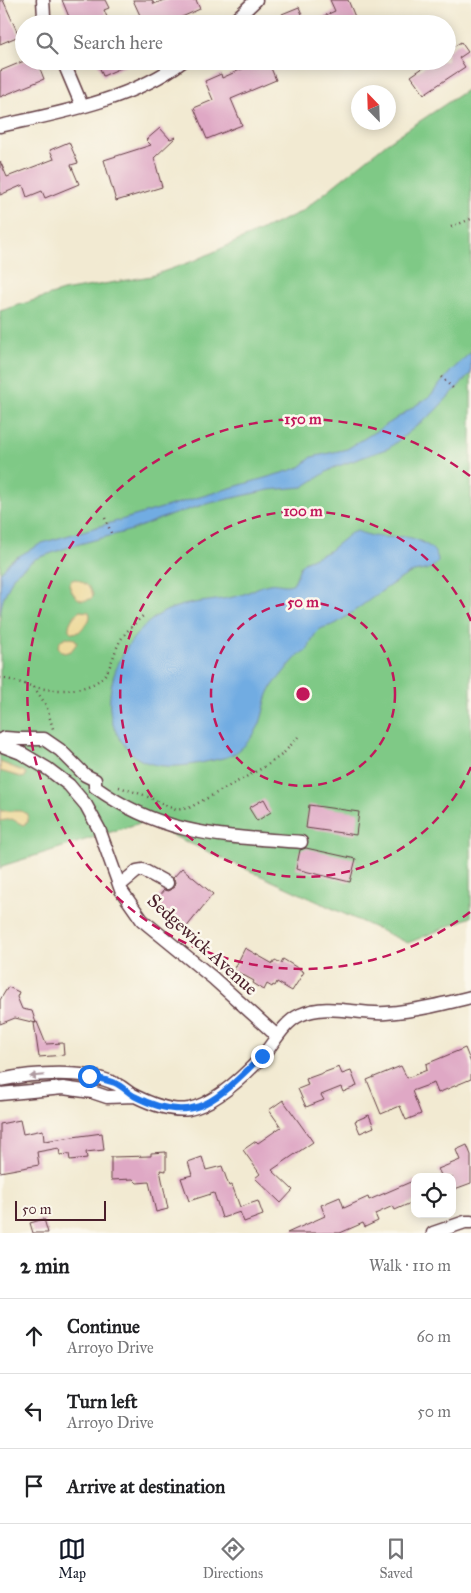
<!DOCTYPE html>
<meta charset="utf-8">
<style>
body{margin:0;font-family:"IM FELL Great Primer",serif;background:#f2f2f2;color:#202124}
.controls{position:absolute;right:15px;bottom:15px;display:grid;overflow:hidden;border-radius:10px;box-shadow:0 2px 12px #0003}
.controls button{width:45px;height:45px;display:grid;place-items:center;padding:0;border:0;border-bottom:1px solid #e0e0e0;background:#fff;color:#202124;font:25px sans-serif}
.compass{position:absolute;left:351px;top:85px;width:45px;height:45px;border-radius:50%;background:#fff;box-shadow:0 2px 12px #0003;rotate:337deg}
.scale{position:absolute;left:15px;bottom:12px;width:91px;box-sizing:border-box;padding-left:5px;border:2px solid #4a1f2b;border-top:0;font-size:14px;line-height:18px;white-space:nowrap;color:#4a1f2b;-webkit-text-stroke:4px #fbf7ec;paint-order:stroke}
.stop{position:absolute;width:15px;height:15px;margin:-11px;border:4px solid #1a73e8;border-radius:50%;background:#fff}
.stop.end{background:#1a73e8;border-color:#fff;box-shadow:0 1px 5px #0008}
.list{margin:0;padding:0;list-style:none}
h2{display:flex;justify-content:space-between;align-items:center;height:65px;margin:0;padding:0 20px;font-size:21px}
h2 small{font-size:16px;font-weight:400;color:#757577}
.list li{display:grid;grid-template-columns:32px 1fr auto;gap:15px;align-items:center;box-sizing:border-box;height:75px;padding:0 20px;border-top:1px solid #e0e0e0}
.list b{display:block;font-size:19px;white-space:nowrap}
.list p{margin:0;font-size:16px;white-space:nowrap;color:#757577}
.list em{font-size:16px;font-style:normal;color:#757577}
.icon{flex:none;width:28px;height:28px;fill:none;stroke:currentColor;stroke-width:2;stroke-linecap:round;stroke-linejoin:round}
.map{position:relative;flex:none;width:471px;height:1233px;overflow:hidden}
.search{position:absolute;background:#fff;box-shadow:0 2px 12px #0003;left:15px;right:15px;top:15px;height:55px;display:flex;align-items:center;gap:12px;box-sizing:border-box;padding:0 18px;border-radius:28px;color:#757577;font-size:19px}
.sheet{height:290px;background:#fff}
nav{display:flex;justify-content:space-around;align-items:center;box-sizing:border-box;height:70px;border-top:1px solid #e0e0e0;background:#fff;font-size:14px;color:#757577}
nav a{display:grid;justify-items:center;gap:2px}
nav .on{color:#111827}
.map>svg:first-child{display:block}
</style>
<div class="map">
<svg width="471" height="1233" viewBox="0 0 471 1233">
<rect width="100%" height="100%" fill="#fbf7ec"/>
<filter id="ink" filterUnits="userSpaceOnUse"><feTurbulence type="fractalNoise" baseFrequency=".02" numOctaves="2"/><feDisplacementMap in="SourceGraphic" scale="10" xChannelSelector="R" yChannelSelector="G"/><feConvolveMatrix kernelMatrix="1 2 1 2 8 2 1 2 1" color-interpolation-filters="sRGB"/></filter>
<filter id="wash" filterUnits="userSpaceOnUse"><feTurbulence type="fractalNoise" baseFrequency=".0096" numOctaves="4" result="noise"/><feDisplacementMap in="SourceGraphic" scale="20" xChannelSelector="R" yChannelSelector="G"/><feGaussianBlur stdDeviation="1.12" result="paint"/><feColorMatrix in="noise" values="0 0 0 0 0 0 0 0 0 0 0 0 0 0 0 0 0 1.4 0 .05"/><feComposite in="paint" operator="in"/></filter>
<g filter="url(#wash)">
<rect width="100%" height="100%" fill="#f2ead2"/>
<path fill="#7fc986" stroke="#647458" d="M471,87V917L408,943L143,822L2,866L0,870V311L63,291L151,276L196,260L301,212L387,143Z"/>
<path fill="#eeda9e" stroke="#9c7c64" d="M76,579C84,582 93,588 93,597C81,606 72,595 69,584L72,580Z
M80,611L89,612C93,620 84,626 79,632L72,633L69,630C68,623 74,615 80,611Z
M66,637L75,639L77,643L71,651L64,653L60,650L58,646L61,640Z
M0,762L25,772L26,775L24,778L0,771Z
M0,811H21L28,814V822L23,825L12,819L0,821Z"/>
<path fill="#71ace2" stroke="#5e6686" d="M471,352V373L433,413L389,448L333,468L303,487L269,490L206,504L159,519L132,530L72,546L35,559L14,575L3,599L0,614V573L10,561L42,543L292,470L300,467L312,457L347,449L391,422L430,396L451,371Z
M357,531C368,536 382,538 395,537C399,537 403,536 407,537C418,539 439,548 438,562C429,574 416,568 405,576C381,590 360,608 337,623C330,627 322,626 317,632C312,638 311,643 308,649C305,653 299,654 296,658C289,665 281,676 274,684C265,695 265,710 260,723C254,737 239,755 223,758C197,764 166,772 141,760C133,756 125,746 120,739C94,699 121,640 157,616C181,600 211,603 237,596C248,594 258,586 269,584C278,582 285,588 294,583L300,567L304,562L329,551L351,533Z"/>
<g id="blocks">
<path fill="#dfa8c5" d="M0,0H3L19,36L0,44Z
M62,0H105L109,8L104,10L110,24H72Z
M133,0H152L154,4L164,0H196L200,9L166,24H144Z
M330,0H348L358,24H306L335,11Z
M299,7L306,24H286L282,14Z
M461,42L468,52L459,58L465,67L424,94L411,76L433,61H447V51Z
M24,61H37L44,79L0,97V71Z
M97,61H136L103,76Z
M249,61H268L276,80L231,99L242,125L207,139L194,108L213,100L205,81L221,74L222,78L251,65Z
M160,128L170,139L176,137L154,158L162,187L116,201L104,160L151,145L146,140Z
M69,142L78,163L71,165L79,184L45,198L42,191L27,197L23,185L0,195V161L7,177L54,159L50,150Z
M264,799L271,812L257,821L249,808Z
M309,805L359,812L356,835L306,828Z
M306,848L356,859L350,882L296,869L300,850Z
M182,868L213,894L185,929L153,903L164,890L168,891L174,887L175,882L173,878Z
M245,948L273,964L275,960L281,963L283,959L304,972L292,991L277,982L275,986L273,985L272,987L267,984L264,990L253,983L254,981L234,970Z
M8,987L19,992L17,997L22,1009L32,1011L36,1023L15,1018L0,1024V1000Z
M37,1022L46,1044L63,1043L64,1055L39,1057L34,1023Z
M465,1048L471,1063V1079L438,1093L434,1083L412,1091L421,1114L406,1120L400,1106L381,1114L367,1080L401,1066L407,1078L427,1070L426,1064Z
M339,1067L342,1074L351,1071L357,1086L343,1092L341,1087L321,1095L324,1100L306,1107L298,1089L308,1085L306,1079Z
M283,1100L313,1142L272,1170L293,1190L281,1203L255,1178L260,1174L243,1150L256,1141L258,1143L281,1127L269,1110Z
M369,1115L374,1127L360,1133L355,1121Z
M20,1120L23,1134L43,1130L44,1141L102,1133L104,1150L86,1152L87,1158L70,1160L69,1154L60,1155L59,1148L37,1152L39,1165L0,1172V1124Z
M467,1145L471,1155V1183L452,1190V1177H442L438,1169L460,1160L456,1150Z
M166,1152V1171L160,1170L168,1209L156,1212L149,1182L137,1183L133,1179L111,1180V1157L151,1156V1153Z
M202,1157L206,1170L222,1166L229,1186L232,1185L240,1207L258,1201L263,1215L244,1222L240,1212L222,1218L214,1193L189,1201L181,1178L192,1175L188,1162Z
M415,1180V1201L395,1210L393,1206L375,1214L378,1221L365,1227L363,1223L340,1233H287L325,1216L321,1205L340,1197L344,1208L368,1197L369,1200Z
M44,1219L48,1233H33L30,1223Z"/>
</g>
</g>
<g filter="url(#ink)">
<use href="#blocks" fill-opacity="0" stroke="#633d44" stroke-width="1"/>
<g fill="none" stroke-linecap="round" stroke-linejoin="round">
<g stroke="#633d44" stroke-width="15">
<path id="minor" d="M43,0L44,16L47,24
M231,24L256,0
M63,61L82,106
M0,126C60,113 134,99 183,61
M0,740L5,738L19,739H44L60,750L85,775L95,780V787C163,836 220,836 301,842
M0,745L21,753L48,769L69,785L86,805L99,829L121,890L142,920L213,978L277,1036
M120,885L137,871L143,870L167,883
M0,1080C33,1073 84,1069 116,1084C123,1087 128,1093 135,1096C151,1104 171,1112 189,1109C215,1104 244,1076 262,1057C274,1043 283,1023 300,1015C328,1002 356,1015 386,1013C415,1011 443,1004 471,997
M0,1094L63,1088L92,1092L107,1097L134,1096
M433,1233L465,1222H471"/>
</g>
<path stroke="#633d44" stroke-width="2.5" stroke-dasharray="1 4" stroke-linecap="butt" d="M451,227L471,219
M441,377L455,390
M105,518L112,535
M0,678C16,680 30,687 45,689C65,692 98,690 108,670C113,660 115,650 120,641C126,631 135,623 144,615
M34,687L46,705L54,732
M119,787L144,795L176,810L189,808L266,766L283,754L298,737"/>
<use href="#minor" stroke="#fff" stroke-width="12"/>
</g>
<defs><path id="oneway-solid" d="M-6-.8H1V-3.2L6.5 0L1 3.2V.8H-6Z" transform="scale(1.25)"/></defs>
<use fill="#ae9aa0" href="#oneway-solid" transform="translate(37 1076) rotate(175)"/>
</g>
<g fill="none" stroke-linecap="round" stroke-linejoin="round" filter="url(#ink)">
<path stroke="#1a73e8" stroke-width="6" d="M89,1076C97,1078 107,1080 115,1083C122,1086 127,1092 134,1096C197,1129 219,1096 262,1056"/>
</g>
<g fill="none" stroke="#c2185b" stroke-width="2.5" stroke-dasharray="9 6">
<circle cx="303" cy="694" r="92"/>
<path d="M471 767A183 183 0 1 1 471 621"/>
<path d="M470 912A275 275 0 1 1 470 476"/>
</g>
<g text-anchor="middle" stroke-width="5" stroke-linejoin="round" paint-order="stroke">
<g font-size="19" fill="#4a1f2b" stroke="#fbf7ec">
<text transform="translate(203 944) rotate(42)" y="7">Sedgewick Avenue</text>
</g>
</g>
<circle cx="303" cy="694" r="8" fill="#c2185b" stroke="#fbf7ec" stroke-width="2.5"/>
<g font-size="15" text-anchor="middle" font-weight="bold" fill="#c2185b" stroke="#fbf7ec" stroke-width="5" stroke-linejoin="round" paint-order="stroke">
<text x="303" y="424">150 m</text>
<text x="303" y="516">100 m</text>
<text x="303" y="607">50 m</text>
</g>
</svg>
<div class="controls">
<button><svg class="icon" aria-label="locate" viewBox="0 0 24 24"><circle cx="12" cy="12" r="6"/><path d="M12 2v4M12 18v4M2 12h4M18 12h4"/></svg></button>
</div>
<svg class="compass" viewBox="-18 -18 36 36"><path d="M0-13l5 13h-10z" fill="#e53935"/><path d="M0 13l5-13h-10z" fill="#757577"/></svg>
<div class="scale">50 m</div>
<div class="stop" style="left:89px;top:1076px"></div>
<div class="stop end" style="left:262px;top:1056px"></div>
<div class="search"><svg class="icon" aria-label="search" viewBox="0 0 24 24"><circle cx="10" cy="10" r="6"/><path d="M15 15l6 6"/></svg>Search here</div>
</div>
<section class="sheet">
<h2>2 min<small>Walk · 110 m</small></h2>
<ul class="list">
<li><svg class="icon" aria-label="ahead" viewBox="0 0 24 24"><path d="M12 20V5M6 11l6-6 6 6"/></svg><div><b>Continue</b><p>Arroyo Drive</p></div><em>60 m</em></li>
<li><svg class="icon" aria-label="left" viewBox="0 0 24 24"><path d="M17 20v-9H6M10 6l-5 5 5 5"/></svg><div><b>Turn left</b><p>Arroyo Drive</p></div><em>50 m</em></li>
<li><svg class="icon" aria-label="arrive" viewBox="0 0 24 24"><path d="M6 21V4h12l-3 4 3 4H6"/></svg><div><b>Arrive at destination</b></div></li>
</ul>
</section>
<nav>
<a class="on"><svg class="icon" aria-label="map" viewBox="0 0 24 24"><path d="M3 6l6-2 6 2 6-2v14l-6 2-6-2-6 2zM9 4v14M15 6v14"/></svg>Map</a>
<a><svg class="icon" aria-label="directions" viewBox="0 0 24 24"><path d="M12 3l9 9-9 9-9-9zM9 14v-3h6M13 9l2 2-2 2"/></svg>Directions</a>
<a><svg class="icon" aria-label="saved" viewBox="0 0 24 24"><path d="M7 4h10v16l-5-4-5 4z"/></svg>Saved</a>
</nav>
